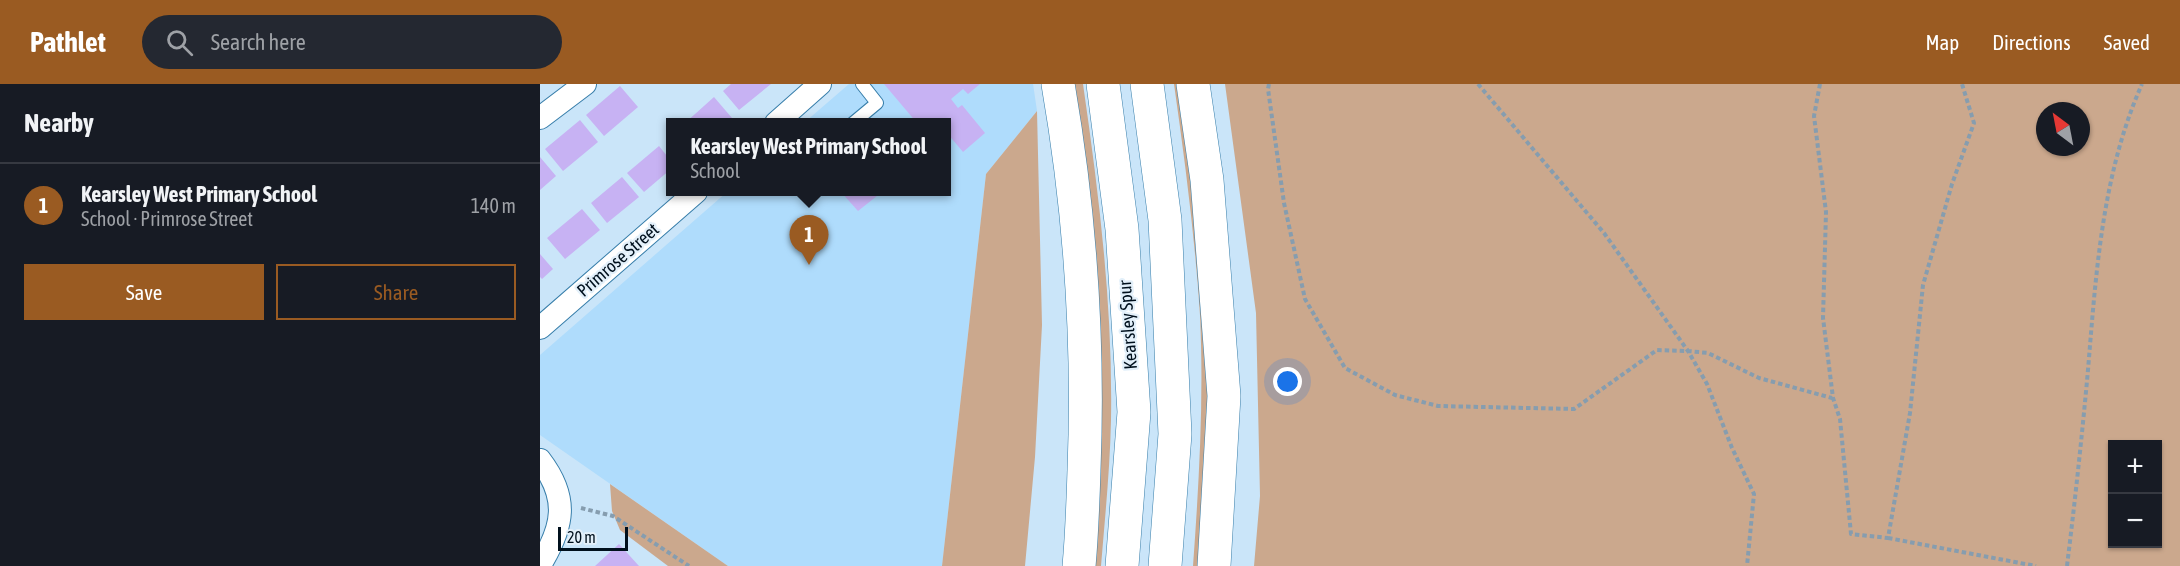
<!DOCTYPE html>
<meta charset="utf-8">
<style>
body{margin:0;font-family:"Asap Condensed",sans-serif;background:#242831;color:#f1f3f6}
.controls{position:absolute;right:18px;bottom:18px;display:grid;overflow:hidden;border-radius:0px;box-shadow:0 2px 4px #0004}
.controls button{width:54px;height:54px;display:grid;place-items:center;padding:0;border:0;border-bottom:2px solid #363941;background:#171b24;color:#f1f3f6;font:30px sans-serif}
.compass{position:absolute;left:1496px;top:18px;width:54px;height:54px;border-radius:50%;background:#171b24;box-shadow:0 2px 4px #0004;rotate:328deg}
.scale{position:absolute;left:18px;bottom:15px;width:70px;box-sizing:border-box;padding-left:6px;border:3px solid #00101d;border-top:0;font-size:16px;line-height:21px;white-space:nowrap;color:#00101d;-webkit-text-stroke:4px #e3f0fa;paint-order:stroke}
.you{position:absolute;left:748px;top:298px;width:21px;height:21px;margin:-15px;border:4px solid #fff;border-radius:50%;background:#1a73e8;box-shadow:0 0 0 9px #1a73e833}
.badge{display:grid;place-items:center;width:39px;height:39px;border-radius:50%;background:#9a5b22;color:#fff;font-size:20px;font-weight:700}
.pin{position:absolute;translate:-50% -50px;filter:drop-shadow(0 2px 3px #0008)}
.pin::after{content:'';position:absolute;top:32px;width:21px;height:18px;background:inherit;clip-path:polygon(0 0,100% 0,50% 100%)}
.popup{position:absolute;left:126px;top:34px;width:285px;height:78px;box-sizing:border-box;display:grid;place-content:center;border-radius:0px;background:#171b24;filter:drop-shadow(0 2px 4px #0005);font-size:20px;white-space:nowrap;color:#9ea1a6}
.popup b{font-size:22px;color:#f1f3f6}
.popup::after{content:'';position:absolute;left:50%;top:100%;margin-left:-12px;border:12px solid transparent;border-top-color:#171b24}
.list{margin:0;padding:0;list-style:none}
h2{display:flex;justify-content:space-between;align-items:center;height:78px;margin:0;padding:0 24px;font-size:26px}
h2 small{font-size:20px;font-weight:400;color:#9ea1a6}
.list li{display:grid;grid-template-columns:39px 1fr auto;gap:18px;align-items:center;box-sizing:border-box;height:84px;padding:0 24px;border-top:2px solid #363941}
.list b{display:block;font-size:22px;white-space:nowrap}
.list p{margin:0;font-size:20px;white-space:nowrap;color:#9ea1a6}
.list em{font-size:20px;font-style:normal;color:#9ea1a6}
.actions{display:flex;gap:12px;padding:18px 24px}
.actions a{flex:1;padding:14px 0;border:2px solid #9a5b22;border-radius:0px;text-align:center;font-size:21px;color:#9a5b22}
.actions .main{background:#9a5b22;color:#fff}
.icon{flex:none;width:33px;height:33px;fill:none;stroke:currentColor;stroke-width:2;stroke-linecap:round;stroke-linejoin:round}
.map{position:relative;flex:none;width:1640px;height:482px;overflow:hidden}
header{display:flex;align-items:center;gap:36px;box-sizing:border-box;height:84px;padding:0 30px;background:#9a5b22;color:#fff}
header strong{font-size:28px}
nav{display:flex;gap:33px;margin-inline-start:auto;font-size:21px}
.search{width:420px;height:54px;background:#242831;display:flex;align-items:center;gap:15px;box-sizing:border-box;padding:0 21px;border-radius:33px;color:#9ea1a6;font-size:22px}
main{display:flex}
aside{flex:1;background:#171b24}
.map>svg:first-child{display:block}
</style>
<header>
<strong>Pathlet</strong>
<div class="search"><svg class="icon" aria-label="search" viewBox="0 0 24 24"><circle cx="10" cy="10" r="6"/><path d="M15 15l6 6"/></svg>Search here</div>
<nav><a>Map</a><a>Directions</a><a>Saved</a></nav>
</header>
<main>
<aside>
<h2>Nearby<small></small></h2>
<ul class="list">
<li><span class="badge">1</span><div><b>Kearsley West Primary School</b><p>School · Primrose Street</p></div><em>140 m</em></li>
</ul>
<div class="actions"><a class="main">Save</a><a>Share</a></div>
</aside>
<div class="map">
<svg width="1640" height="482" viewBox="0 0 1640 482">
<rect width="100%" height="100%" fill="#cae5f9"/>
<path fill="#afdcfc" d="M309,0H493L497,27L446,90L402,482H188L0,351V271L187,108H407V39L265,38Z"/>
<path fill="#cba88d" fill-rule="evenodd" d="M534,0H543C559,111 573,223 571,336C570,385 565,433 561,482H553C556,443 561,403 561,364C564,242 553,120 534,0Z
M634,0H642L669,303L660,482H653C659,399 664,315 660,231C655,154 645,77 634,0Z
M685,0H1640V482H714L720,412L716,229ZM1505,27H1541V63H1505ZM1572,360H1618V460H1572Z
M497,27L502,241L495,373L485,482H402L446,90Z
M70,400L188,482H128L80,446L72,427Z"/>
<path fill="#c7b2f3" d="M191,0H231L199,26L183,7Z
M344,0H440L428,10L423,5L411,15L418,24L422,21L445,49L423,68L407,49V39H377Z
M80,2L98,23L64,52L46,31Z
M174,13L192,34L187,39H145Z
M40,36L58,58L23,87L5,65Z
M119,62L131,77V85L104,108L87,89Z
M0,73L16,92L0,106Z
M82,93L99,113L67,139L51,119Z
M301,108H342L318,127Z
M42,125L60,146L25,175L7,154Z
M0,170L13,185L2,195L0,193Z
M79,460L99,482H55Z"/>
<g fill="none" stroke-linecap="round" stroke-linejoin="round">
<g stroke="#377eaa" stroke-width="14">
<path id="lane" d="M313,39L337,19L322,0"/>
</g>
<g stroke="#377eaa" stroke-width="24">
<path id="street" d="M0,34L45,0
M236,39L280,0
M0,244L156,108
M0,376C29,414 24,442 0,481"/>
</g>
<g stroke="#377eaa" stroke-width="34">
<path id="highway" d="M518,0C540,127 549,258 544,386C543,418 542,450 539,482
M563,0L582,145L594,328L582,482
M607,0L625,136L635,350L625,482
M653,0L667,96L684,312L674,482"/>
</g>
<path stroke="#869daf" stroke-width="4" stroke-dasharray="4.5 3" stroke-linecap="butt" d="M729,0L728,5L744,119L765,215L805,284L855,311L898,322L1034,325L1117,266L1148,267L1168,269L1219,294L1292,314
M938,0L1064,149L1148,267L1167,300L1192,364L1214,410L1207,482
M1280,0L1274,32L1286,128L1283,234L1293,314L1300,335L1311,450L1348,454L1370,329L1383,201L1412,100L1434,39L1422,0
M41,424L73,432L149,482
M1348,454L1496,482
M1527,482C1535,417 1542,352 1548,286C1556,189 1562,90 1602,0"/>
<use href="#lane" stroke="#fff" stroke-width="12"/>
<use href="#street" stroke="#fff" stroke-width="22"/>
<use href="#highway" stroke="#fff" stroke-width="33"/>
</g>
<g text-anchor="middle" stroke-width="4.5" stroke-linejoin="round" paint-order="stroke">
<g font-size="18" fill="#00101d" stroke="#e3f0fa">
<text transform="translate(78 176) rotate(-41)" y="6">Primrose Street</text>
<text transform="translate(588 241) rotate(-94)" y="6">Kearsley Spur</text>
</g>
</g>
</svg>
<div class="controls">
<button>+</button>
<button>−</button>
</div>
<svg class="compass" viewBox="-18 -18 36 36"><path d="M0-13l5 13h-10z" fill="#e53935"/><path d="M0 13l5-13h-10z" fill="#9ea1a6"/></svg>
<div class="scale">20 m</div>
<div class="you"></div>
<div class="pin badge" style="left:269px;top:181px">1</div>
<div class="popup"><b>Kearsley West Primary School</b>School</div>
</div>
</main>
